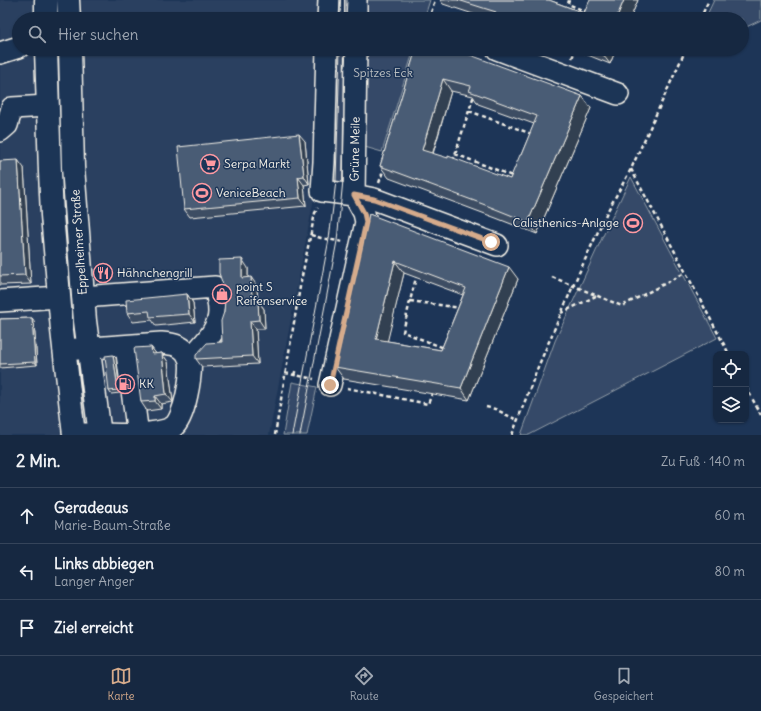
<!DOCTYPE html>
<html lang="de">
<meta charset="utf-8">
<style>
body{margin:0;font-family:Delius,sans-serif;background:#23344c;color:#f1f3f6}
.controls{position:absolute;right:12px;bottom:12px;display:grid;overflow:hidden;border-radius:8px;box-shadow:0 1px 3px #0004}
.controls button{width:36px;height:36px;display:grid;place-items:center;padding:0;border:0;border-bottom:1px solid #35445a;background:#162841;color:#f1f3f6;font:20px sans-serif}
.stop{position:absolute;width:12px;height:12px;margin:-9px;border:3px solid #d6ab8b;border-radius:50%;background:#fff}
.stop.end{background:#d6ab8b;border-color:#fff;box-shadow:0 1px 4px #0008}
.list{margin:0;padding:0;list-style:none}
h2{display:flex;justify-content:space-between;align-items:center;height:52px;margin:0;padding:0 16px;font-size:17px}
h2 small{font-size:13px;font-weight:400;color:#9ea6b1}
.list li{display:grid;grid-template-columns:26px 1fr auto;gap:12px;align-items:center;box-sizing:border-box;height:56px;padding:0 16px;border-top:1px solid #35445a}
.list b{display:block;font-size:15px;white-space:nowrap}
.list p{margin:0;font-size:13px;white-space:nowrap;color:#9ea6b1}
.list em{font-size:13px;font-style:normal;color:#9ea6b1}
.icon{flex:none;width:22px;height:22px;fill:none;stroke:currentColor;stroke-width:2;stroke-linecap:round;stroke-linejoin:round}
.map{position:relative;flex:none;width:761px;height:435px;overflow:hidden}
.search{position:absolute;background:#162841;box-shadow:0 1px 3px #0004;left:12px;right:12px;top:12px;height:44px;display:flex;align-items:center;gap:10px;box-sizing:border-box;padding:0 14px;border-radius:22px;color:#9ea6b1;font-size:15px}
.sheet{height:220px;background:#162841}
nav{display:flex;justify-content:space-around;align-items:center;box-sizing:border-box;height:56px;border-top:1px solid #35445a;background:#162841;font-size:11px;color:#9ea6b1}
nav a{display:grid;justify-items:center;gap:2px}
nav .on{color:#d6ab8b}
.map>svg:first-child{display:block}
</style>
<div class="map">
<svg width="761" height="435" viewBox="0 0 761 435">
<rect width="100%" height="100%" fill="#1d3557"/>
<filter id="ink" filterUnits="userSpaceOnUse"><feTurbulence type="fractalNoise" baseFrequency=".025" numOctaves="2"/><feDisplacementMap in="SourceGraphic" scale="8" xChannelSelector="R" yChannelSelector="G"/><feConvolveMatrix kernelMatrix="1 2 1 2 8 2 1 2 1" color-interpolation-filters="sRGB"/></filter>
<g filter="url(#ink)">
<path fill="#2a4060" d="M0,0H317V19H19V49H318L320,166L269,435H0Z"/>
<path fill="#354a67" stroke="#949ea8" d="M361,0H430L424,19H361Z
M714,0H761V20L742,29V19H705Z
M333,49H352L347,182L341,184L333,182Z
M360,49H414L382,152L358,145Z
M631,177L717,338L529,435H521L555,341L602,238V236H603Z
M292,382L317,387L307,435H283Z"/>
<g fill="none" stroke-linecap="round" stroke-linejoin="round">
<g stroke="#f4f1e8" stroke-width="24">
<path id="minor" d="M328,19L329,0
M356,19V0
M327,49L324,162L322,191L354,195L374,199L497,245
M497,49L618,94
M0,53L19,47
M0,131L7,125L12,108L48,106
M83,297L215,287C217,295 219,304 219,312C219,331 201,346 190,359
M0,301L59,297
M126,346L138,435
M64,350L161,343C170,344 179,344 186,352C187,354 189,358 190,360C192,374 185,418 173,427C158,435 121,435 102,434C92,434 83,434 74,434
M330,385L366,222L364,213L354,195L356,49"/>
</g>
<g stroke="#f4f1e8" stroke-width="25">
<path id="major" d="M46,0V19
M68,0L69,19
M46,49L50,172L52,215L62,330L74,435
M70,49L73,167L78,232L85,321L100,435"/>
</g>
<path stroke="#f4f1e8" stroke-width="2.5" stroke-dasharray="4 3" stroke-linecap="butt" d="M569,0L568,4L587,12
M429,19L435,0
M700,19L709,0
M572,58L576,49
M469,111L532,134
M455,154L515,177
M453,161L474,95
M631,169L729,354
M379,183L384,168
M311,235L321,238L343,242
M417,274L410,301L403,332L444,348
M552,277L622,306L685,273
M410,301L461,308
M561,313L596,296
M285,373L314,379
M294,375L296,369
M746,387L761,415
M347,388L428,404L433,391
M486,407L495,409L517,420
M275,435L301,281L315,213L318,208
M512,435L538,367L573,286L607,212L631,169L686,49"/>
<use href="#minor" stroke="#1d3557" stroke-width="21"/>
<use href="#major" stroke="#1d3557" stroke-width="22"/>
<path stroke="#f4f1e8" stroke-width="1" d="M340,19V0
M346,19L347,0
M345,67L346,49
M292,435L329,239L333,207L336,180L338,118L340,49
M300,435L326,300L337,241L343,180L344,119"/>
</g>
<path fill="#3e4e64" stroke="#f4f1e8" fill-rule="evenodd" d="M440,0H549L584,13L638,0L630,19H488L443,4Z
M416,49L582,96L591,108L537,234L496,218L389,178L380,166ZM451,91L473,96L478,104L534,124L521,155L510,179L433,154Z
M573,49H616L610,64Z
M305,141L309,184L304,185L306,206L190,217L184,209Z
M0,161L24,168L31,284L0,285Z
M369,214L518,279L469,400L344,379L335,367ZM404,273L463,295L441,350L387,341Z
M248,268V277L257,286L258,301L264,309L265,329H256L258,364L202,367L196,359L222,342L225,300L223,285Z
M187,294L193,303L195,322L156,326L152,320L133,322L127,313Z
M32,318L34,321L37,365L0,368V319Z
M151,347L156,354L162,353L168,362L173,402L161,404V409L147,411L141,402Z
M113,355L116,358L120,393L111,394L109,391Z"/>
<path fill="#324051" stroke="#f4f1e8" d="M624,0H638L630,19H616Z
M603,49H616L610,64L601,52Z
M443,79L451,91L430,162L422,150Z
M582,96L591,108L537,234L528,222Z
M299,134L305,141L309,184L304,176Z
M18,160L24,168L31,284L25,275Z
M298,177L304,185L306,206L300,198Z
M242,259L248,268V286L242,278Z
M395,261L404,273L385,351L376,339Z
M509,267L518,279L469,400L461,388Z
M251,277L257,286L258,310L252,301Z
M187,294L193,303L195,322L189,314Z
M258,301L264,309L265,329L259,320Z
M32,318L34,321L37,365L35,362Z
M250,321L256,329L258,364L252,356Z
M151,347L157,355L152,354Z
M162,353L168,362L173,402L166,394Z
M113,355L116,358L120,393L118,390Z
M155,396L161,404V409L155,401Z"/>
<path fill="#485b74" stroke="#f4f1e8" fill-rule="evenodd" d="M458,0H549L584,13L590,0H624L616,19H504L494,16L496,12Z
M416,49H454L582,96L528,222L488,206L380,166ZM443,79L471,86L469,91L537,116L521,155H520L510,179L448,156V158L422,150Z
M594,49H603L601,52Z
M299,134L304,176L298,177L300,198L184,209L178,147Z
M18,160L25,275L0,276V161Z
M369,214L509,267L461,388L335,367ZM395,261L466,288L441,350L376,339Z
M242,259V278L251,277L252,301H258L259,320L250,321L252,356L196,359V355L207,343L222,342L221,321L224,312L225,300L223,285L219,273V260Z
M187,294L189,314L150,317L149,311L127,313L126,300Z
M32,318L35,362L0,364V319Z
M151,347L152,354L162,353L166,394L155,396V401L141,402L134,348Z
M113,355L118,390L109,391L105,356Z"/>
</g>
<g fill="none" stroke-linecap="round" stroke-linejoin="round" filter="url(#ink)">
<path stroke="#d6ab8b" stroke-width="5" d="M330,385L366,222L364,213L354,195L374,199L491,242"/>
</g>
<defs>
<g id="supermarket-ring" transform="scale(1)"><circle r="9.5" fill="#1d3557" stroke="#ff9aa2" stroke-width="1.5"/><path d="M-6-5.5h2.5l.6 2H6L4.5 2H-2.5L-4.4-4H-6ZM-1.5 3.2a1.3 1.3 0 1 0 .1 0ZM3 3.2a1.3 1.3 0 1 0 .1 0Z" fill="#ff9aa2"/></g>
<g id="stadium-ring" transform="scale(1)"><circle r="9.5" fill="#1d3557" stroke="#ff9aa2" stroke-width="1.5"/><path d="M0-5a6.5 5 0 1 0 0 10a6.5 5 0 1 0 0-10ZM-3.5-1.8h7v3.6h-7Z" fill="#ff9aa2"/></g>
<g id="restaurant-ring" transform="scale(1)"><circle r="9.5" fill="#1d3557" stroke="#ff9aa2" stroke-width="1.5"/><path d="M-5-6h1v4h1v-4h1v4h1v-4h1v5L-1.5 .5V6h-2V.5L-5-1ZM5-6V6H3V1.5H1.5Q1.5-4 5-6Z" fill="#ff9aa2"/></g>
<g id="shop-ring" transform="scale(1)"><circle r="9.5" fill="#1d3557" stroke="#ff9aa2" stroke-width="1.5"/><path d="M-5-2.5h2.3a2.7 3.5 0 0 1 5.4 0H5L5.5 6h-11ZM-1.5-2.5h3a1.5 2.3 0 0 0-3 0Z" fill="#ff9aa2"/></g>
<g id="fuel-ring" transform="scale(1)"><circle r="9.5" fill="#1d3557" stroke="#ff9aa2" stroke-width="1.5"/><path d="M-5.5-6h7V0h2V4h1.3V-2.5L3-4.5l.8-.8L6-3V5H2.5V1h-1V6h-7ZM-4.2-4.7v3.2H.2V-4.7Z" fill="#ff9aa2"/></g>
</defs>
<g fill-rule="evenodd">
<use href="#supermarket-ring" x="210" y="164"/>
<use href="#stadium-ring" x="202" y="193"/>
<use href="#stadium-ring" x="633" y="223"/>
<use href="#restaurant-ring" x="103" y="273"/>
<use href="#shop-ring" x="222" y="294"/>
<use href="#fuel-ring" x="125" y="384"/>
</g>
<g text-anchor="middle" stroke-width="3" stroke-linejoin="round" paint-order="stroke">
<g font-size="12" fill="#bbbfc1" stroke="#1d3557">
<text x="383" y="77">Spitzes Eck</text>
</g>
<g font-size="12" fill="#f4f1e8" stroke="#1d3557">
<text transform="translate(355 149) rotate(-89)" y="4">Grüne Meile</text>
<text transform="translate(79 242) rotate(-94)" y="4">Eppelheimer Straße</text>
</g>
<g font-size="12" fill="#f4f1e8" stroke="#1d3557" text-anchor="start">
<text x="224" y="168">Serpa Markt</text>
<text x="216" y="197">VeniceBeach</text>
<text x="619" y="227" text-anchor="end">Calisthenics-Anlage</text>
<text x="117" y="277">Hähnchengrill</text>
<text x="236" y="291">point S<tspan x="236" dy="14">Reifenservice</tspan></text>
<text x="139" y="388">KK</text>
</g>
</g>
</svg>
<div class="controls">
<button><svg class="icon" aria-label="locate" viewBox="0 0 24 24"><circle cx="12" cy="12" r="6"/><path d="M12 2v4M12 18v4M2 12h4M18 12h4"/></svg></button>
<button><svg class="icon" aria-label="layers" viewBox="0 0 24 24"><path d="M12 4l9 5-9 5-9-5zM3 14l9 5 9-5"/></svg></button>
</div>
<div class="stop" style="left:491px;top:242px"></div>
<div class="stop end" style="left:330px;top:385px"></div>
<div class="search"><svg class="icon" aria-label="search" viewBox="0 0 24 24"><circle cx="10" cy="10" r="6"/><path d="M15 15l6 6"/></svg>Hier suchen</div>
</div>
<section class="sheet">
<h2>2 Min.<small>Zu Fuß · 140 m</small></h2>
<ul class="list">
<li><svg class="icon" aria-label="ahead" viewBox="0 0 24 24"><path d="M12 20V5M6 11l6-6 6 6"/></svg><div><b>Geradeaus</b><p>Marie-Baum-Straße</p></div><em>60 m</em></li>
<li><svg class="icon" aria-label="left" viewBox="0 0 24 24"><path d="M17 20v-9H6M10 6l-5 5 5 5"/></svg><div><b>Links abbiegen</b><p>Langer Anger</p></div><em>80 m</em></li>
<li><svg class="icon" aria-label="arrive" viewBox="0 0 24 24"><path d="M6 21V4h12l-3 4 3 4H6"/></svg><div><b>Ziel erreicht</b></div></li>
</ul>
</section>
<nav>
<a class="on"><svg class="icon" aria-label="map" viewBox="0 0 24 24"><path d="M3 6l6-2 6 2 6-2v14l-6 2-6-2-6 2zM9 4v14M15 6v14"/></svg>Karte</a>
<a><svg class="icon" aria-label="directions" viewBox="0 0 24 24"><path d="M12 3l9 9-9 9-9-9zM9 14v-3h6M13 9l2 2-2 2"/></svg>Route</a>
<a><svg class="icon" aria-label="saved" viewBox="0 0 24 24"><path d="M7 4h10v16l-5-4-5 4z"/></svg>Gespeichert</a>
</nav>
